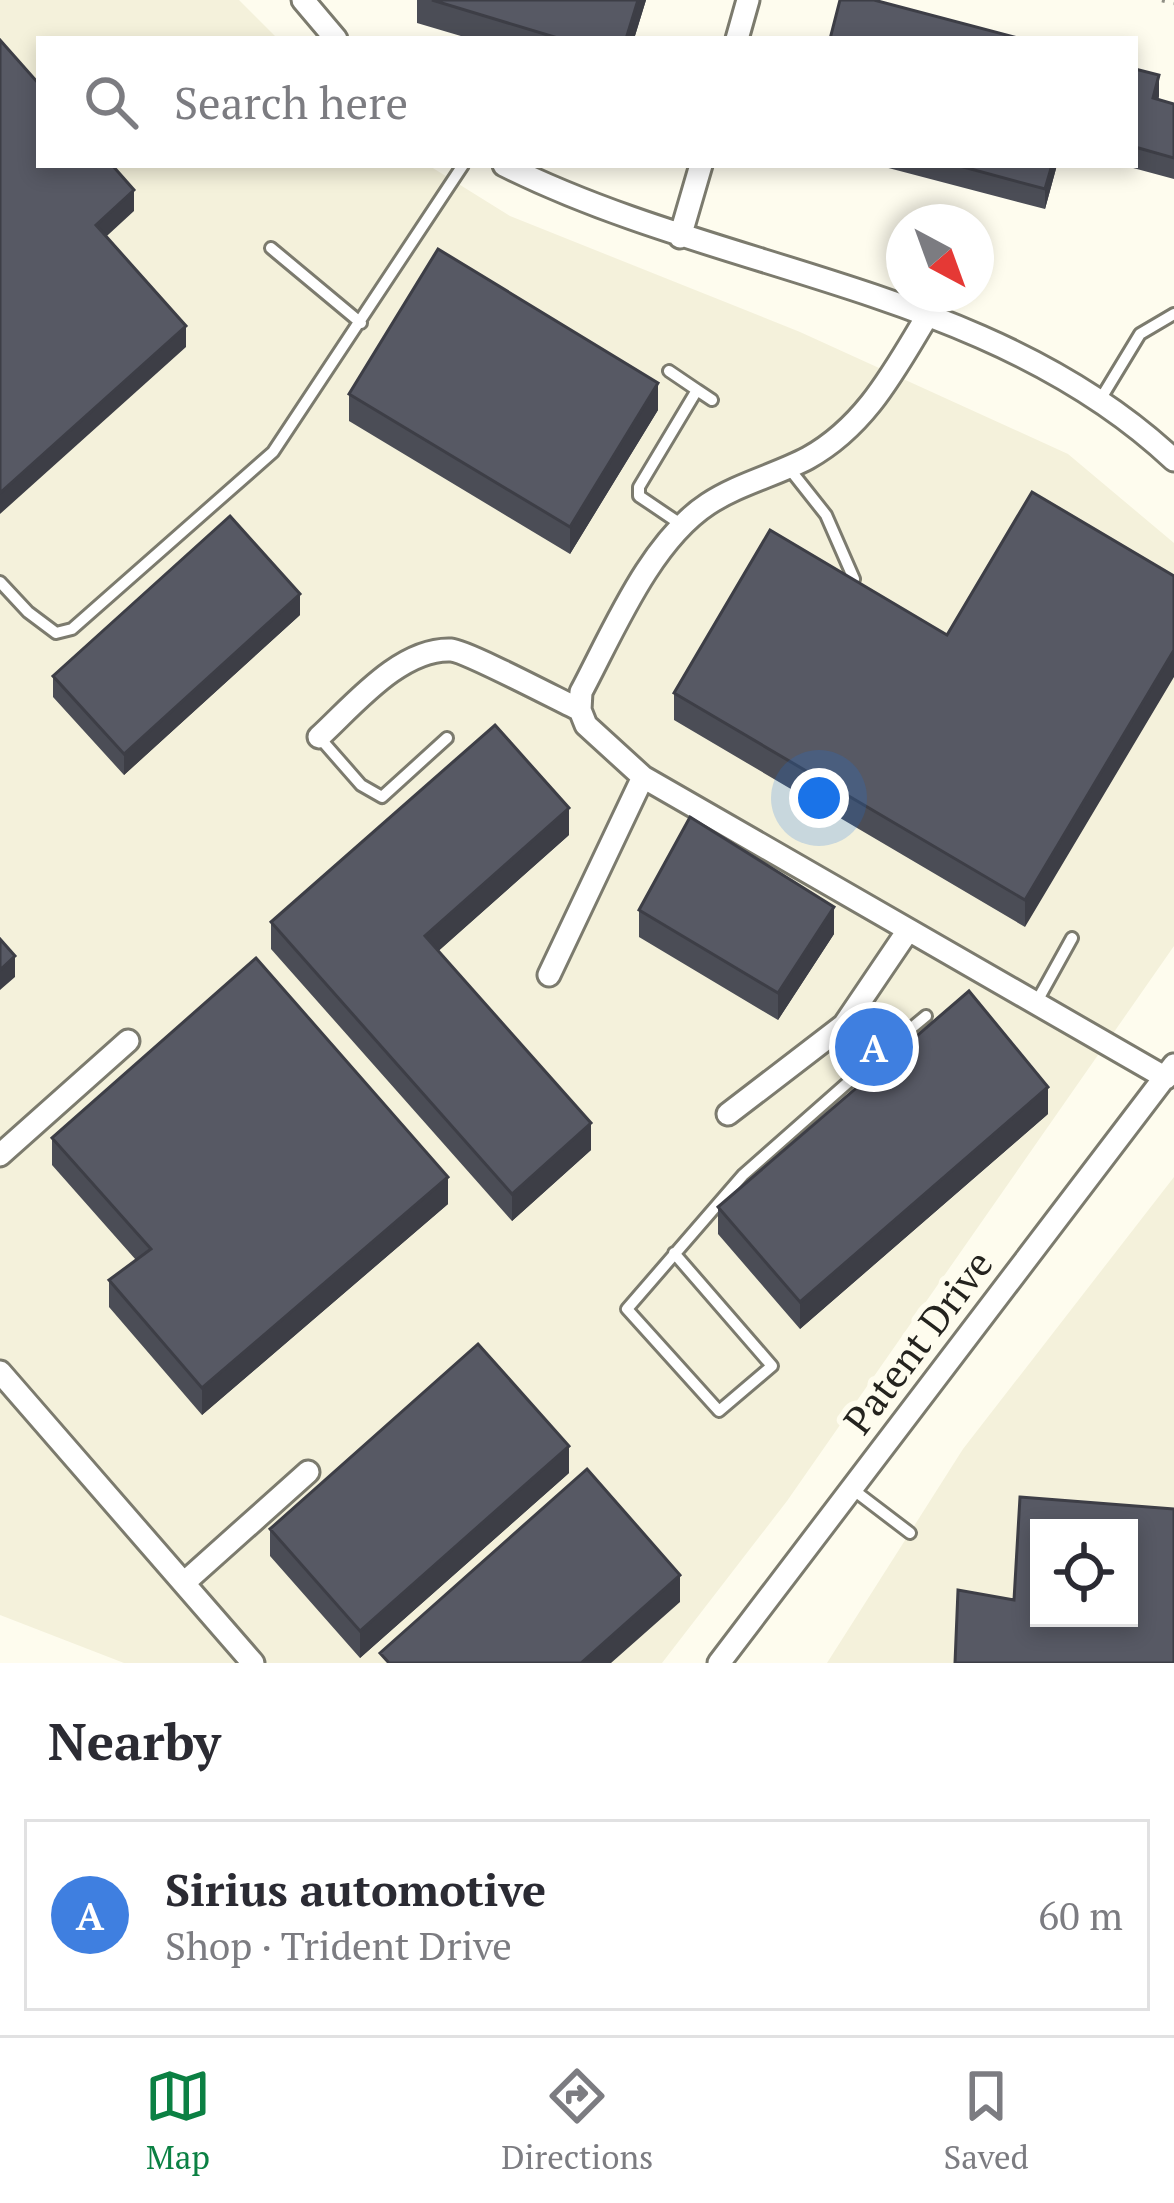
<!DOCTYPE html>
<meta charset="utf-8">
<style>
body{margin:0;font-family:"PT Serif",serif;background:#f7f7f7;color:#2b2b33}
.controls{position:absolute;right:36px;bottom:36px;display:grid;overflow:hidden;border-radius:0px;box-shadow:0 6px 18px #0003}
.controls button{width:108px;height:108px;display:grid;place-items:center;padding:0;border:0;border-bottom:3px solid #e1e1e2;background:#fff;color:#2b2b33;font:60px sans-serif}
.compass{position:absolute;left:886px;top:204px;width:108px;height:108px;border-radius:50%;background:#fff;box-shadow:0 6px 18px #0003;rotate:139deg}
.you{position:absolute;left:819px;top:798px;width:42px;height:42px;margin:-30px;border:9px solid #fff;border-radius:50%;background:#1a73e8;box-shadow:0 0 0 18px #1a73e833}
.badge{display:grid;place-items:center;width:78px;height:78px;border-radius:50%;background:#0b8043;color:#fff;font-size:39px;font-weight:700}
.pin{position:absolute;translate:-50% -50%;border:6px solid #fff;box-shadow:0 3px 12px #0006}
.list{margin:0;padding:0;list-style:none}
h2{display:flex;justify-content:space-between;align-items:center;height:156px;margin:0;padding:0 48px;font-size:51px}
h2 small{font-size:39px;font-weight:400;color:#7c7c81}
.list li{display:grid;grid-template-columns:78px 1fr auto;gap:36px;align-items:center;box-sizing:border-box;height:192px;margin:0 24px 24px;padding:0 24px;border:3px solid #e1e1e2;border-radius:0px}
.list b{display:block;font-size:45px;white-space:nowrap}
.list p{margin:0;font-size:39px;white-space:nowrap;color:#7c7c81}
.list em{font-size:39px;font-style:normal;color:#7c7c81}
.icon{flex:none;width:66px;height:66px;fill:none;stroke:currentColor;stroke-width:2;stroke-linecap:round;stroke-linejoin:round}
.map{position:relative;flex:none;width:1174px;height:1663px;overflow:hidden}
.search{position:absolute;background:#fff;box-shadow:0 6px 18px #0003;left:36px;right:36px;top:36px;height:132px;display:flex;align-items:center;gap:30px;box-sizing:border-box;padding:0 42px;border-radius:0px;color:#7c7c81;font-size:45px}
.sheet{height:372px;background:#fff}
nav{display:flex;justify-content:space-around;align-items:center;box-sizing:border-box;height:168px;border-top:3px solid #e1e1e2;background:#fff;font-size:33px;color:#7c7c81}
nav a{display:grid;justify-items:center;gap:6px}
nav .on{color:#0b8043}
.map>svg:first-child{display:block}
</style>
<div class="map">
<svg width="1174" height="1663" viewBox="0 0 1174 1663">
<rect width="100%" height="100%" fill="#fefcee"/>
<path fill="#f4f1db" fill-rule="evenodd" d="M0,0H239L278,39H39V165H428L510,216L800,332L1068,454L1174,543V946L787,1501L662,1663H124L0,1615Z
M1174,1177V1663H827L963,1449ZM1039,1528H1129V1618H1039Z"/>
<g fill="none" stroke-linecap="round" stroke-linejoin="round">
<g stroke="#7c7b6e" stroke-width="16">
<path id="service" d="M271,248L361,323
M669,371L697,390
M1100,400L1140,334L1174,314
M788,467L826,515L854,579
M682,525L639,496V487L697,390L712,400
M0,582L28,612L56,633L72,629L273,452L463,165
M319,737L361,785L382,797L447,738
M1036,1003L1072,938
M879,1055L926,1016
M674,1253L772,1366L719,1411L627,1309L743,1175L879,1055L848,1019
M851,1488L910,1533"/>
</g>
<g stroke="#7c7b6e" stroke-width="27">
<path id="minor" d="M303,0L336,39
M737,39L748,0
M504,165C722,274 990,287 1174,460
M680,237L701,165
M580,710L586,725L643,777L1166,1078
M319,737C353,706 400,648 451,650C466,651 559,700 580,710L581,692C613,632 650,542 708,504C738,484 776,475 808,458C867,425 895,369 929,313
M549,975L643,777
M728,1114L844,1025L907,932
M0,1155L128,1041
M0,1372L253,1663
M185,1582L308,1472
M719,1663L1174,1065"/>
</g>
<path stroke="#908f85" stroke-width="4.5" stroke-dasharray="3 9" stroke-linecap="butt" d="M1162,0L1174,3"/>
<use href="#service" stroke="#fff" stroke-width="10"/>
<use href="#minor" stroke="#fff" stroke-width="21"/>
</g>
<path fill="#4b4d56" d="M417,0H646L634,39H471L417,23Z
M1135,69L1159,96L1158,100L1174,104V179L1122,165H1135Z
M877,165H1057L1045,209Z
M349,394L658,410L570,554L349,421Z
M1032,492L1025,927L674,720V693L947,635Z
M300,615L124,775L53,697V676Z
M569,835L438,951L591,1150L512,1221L271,949V922Z
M639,910L834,934L778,1020L639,937Z
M1048,1114L800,1329L718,1234V1207Z
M52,1138L448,1204L202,1415L109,1307V1280L136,1260L52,1165Z
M569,1473L360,1658L270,1556V1529Z"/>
<path fill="#3d3e46" d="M638,0H646L634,39H626Z
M1159,75V96L1153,119V98Z
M1052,165H1057L1045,209V189Z
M134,190V211L96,246V225Z
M186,326V347L0,514V493Z
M658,383V410L570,554V527Z
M300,594V615L124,775V754Z
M1174,650V677L1025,927V900Z
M569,808V835L425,963V936Z
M834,907V934L778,1020V993Z
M15,956V977L0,990V970Z
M1048,1087V1114L800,1329V1302Z
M591,1123V1150L512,1221V1194Z
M448,1177V1204L202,1415V1388Z
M569,1446V1473L360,1658V1631Z
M680,1575V1602L611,1663H581Z"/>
<path fill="#575964" stroke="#3d3e46" stroke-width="3" fill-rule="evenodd" d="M432,0H638L626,39H561Z
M840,0H874L1022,39H830Z
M0,40L39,84V165H112L134,190L96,225L186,326L0,493Z
M1135,69L1159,75L1153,98L1174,104V158L1135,147Z
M956,165H1052L1045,189Z
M438,249L658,383L570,527L349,394Z
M1032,492L1174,576V650L1025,900L674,693L770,530L947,635Z
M230,516L300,594L124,754L53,676Z
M495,725L569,808L425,936L591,1123L512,1194L271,922Z
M690,817L834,907L778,993L639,910Z
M0,939L15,956L0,970Z
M256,958L448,1177L202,1388L109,1280L151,1249L52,1138Z
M969,991L1048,1087L800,1302L718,1207Z
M478,1344L569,1446L360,1631L270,1529Z
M587,1469L680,1575L581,1663H389L380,1653Z
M1020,1497L1174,1509V1663H955L958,1590L1014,1600ZM1039,1528H1129V1618H1039Z"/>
<g text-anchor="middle" stroke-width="12" stroke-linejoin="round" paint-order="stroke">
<g font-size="39" fill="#24231e" stroke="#fefcee">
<text transform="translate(918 1342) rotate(-53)" y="14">Patent Drive</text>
</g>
</g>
</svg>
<div class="controls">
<button><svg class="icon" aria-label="locate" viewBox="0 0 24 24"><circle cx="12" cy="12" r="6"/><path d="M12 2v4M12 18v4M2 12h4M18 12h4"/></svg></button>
</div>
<svg class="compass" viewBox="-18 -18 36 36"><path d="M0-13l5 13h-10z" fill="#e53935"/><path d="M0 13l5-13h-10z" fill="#7c7c81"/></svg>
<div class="you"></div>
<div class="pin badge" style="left:874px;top:1047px;background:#3f7fe0">A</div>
<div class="search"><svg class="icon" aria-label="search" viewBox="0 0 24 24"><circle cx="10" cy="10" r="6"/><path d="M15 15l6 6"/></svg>Search here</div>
</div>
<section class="sheet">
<h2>Nearby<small></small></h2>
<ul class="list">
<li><span class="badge" style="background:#3f7fe0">A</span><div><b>Sirius automotive</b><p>Shop · Trident Drive</p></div><em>60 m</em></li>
</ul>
</section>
<nav>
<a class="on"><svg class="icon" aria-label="map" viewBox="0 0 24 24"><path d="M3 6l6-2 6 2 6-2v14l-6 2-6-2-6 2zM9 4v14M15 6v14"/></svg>Map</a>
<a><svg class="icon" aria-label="directions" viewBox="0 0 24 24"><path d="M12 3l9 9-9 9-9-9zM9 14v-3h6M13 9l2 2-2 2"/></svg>Directions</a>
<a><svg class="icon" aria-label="saved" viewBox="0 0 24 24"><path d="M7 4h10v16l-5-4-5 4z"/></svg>Saved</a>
</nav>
